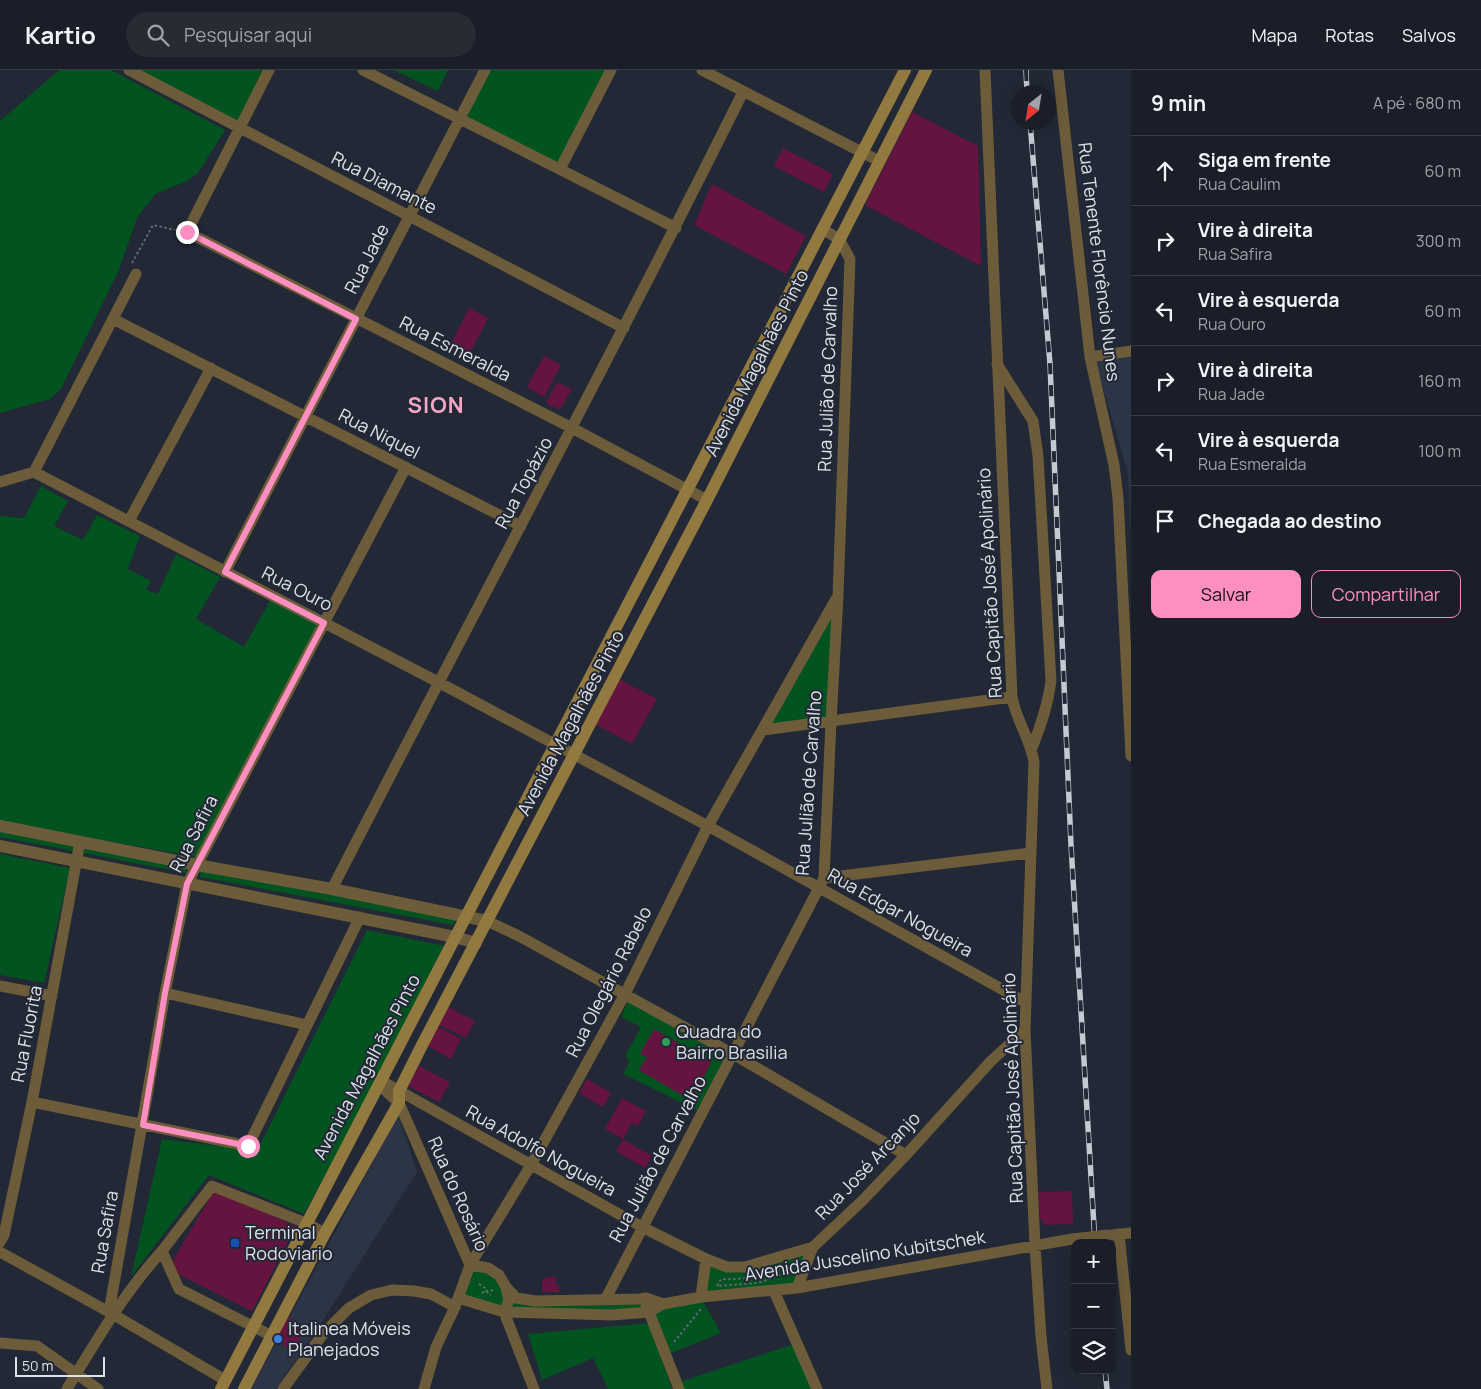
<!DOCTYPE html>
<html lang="pt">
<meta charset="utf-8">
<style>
body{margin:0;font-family:Manrope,sans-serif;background:#272b34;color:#f1f3f6}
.controls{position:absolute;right:15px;bottom:15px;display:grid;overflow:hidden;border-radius:10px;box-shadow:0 5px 20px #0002}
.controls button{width:45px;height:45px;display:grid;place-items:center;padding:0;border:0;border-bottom:1px solid #383c45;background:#1a1e28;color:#f1f3f6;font:25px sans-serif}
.compass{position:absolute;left:1011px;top:15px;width:45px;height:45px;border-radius:50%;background:#1a1e28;box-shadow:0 5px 20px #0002;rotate:210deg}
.scale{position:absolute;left:15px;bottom:12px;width:90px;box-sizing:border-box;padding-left:5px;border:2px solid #dde1e9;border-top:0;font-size:14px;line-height:18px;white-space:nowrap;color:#dde1e9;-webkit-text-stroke:4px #222835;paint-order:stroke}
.stop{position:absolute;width:15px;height:15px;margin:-11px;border:4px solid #fd8ec0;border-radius:50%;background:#fff}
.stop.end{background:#fd8ec0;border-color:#fff;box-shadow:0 1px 5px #0008}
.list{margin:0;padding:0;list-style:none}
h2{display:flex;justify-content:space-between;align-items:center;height:65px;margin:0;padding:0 20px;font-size:21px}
h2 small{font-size:16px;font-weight:400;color:#9fa2a8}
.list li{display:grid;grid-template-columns:32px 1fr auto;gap:15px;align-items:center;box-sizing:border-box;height:70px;padding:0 20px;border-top:1px solid #383c45}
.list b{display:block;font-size:19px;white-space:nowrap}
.list p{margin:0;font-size:16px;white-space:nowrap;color:#9fa2a8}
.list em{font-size:16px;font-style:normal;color:#9fa2a8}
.actions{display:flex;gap:10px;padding:15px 20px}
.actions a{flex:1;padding:11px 0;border:1px solid #fd8ec0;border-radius:10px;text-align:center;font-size:18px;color:#fd8ec0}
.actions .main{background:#fd8ec0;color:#111}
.icon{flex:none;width:28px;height:28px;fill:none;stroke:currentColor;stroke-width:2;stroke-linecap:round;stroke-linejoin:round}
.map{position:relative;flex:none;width:1131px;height:1319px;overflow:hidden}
header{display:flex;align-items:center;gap:30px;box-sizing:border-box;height:70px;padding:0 25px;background:#1a1e28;border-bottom:1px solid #383c45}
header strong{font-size:24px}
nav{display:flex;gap:28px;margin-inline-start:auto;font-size:18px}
.search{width:350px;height:45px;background:#272b34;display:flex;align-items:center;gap:12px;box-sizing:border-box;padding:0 18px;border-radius:28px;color:#9fa2a8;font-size:19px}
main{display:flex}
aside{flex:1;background:#1a1e28}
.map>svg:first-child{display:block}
</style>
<header>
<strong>Kartio</strong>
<div class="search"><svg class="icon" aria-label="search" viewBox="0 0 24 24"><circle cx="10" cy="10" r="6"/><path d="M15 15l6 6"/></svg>Pesquisar aqui</div>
<nav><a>Mapa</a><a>Rotas</a><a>Salvos</a></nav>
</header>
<main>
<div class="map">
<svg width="1131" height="1319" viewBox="0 0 1131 1319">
<rect width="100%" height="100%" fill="#222835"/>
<path fill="#2c3545" d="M1131,286V467L1128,403L1095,291Z
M398,1045L417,1102L311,1269L275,1319H251Z"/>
<path fill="#025320" d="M59,0H111L225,60L198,103L187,111L155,124L137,148L119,200L61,319L50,329L0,343V51Z
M129,0H269L240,58Z
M393,0H448L438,21Z
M485,0H611L560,99L460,49Z
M41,416L68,431L54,456L83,470L97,445L140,466L128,499L151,511L146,520L158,524L176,484L220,507L196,549L244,577L271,529L318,554L197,787L0,752V446L24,448Z
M838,526L831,652L763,660Z
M0,760L187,797L186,803L0,767Z
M0,784L70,798L44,913L0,905Z
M201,798L456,848L453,855L200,807Z
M367,860L450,877L304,1144L209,1105L131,1207L162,1069L257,1081Z
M628,931L726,987L697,1040L623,1004L630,991L625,986L641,957L621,947Z
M813,1177L797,1218L701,1228L721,1263L666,1285L649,1242L701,1227L706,1189L730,1197Z
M470,1195L488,1198L506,1217L504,1242L458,1228Z
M517,1230L639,1231L645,1240L507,1239Z
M649,1253L672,1319H608L593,1288L542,1310L528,1264Z
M797,1273L817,1319H679L677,1313Z"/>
<path fill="#64143f" d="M912,42L978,76L981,196L865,135Z
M783,78L833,104L824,122L774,96Z
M712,114L806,166L786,204L694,155Z
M469,238L488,248L468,287L449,278Z
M544,286L561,295L544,327L527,317Z
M557,312L572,319L560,340L546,333Z
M619,609L657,629L632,674L595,654Z
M448,937L475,951L466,968L439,955Z
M435,955L461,969L451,989L424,974Z
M654,959L711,992L692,1031L639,1000L647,987L640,984Z
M419,996L450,1012L439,1032L408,1016Z
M587,1009L611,1023L603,1037L579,1023Z
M622,1028L646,1041L638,1056L632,1053L623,1069L605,1059Z
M623,1069L652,1086L645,1098L616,1081Z
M214,1121L296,1156L252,1241L176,1203L173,1190Z
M1072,1121L1073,1154L1045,1155L1040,1148L1038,1122Z
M545,1207H556V1215H559V1222H542V1210H545Z
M285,1245L306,1257L293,1281L272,1269Z"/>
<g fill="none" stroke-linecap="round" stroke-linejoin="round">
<path stroke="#636873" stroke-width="2" stroke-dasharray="2.5 2.5" stroke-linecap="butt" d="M132,193L153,155L175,160
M782,1199L785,1203L758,1213L717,1216L721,1209C743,1210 762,1206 782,1199Z
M479,1214L485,1218L486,1221L495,1220
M482,1223L486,1221L491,1225
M674,1272L701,1239"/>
<path stroke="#6c5c3a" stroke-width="11" d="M129,0L624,258
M269,0L187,162L572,358L707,430
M363,0L676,158
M702,0L879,91
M985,0L1012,627C1016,650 1030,668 1034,692L1025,960L1035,1175L1041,1267L1047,1319
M1058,0L1090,287L1114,395L1118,428L1131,686
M560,99L611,0
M113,249L521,456
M1090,287L1131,281
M997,294L1033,351L1038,386L1051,611C1048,635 1041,655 1032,678
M34,402L136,204
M0,412L34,402L438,612L708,756L1025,932
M129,451L211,298
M225,502L485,0
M763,660L1012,627
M824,808L1031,783
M332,819C468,553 610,290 743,22
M487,851L519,866L733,984L906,1085
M0,916L52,926
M165,923L307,955
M380,1010L642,1157L706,1189L701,1227
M379,1015L399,1033L470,1195L488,1198L499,1205L506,1217L509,1230L504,1242L534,1319
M32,1032L248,1076L360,847
M1119,1164L1131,1280
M1112,1165L1131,1163
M0,1172L4,1165L32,1032L80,772
M0,1182L109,1242L225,1310
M706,1189L727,1197H745L813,1177L862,1131L906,1085L991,991L1025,960
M506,1217L516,1228L535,1231L640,1229L646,1228L663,1234
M797,1218L813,1177
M774,1221L817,1319
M605,1230L824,808L831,652L838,526L850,189L839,169L822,159
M646,1237L649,1242L679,1319
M109,1242L165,923L187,814L406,397
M272,1266L179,1219L162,1181L212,1116L306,1153L325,1163
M0,1273L37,1276L98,1319
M67,1319C96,1271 124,1223 162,1181
M283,1319L323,1264L349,1238L371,1225L392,1220L414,1221L431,1224L455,1237L458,1228L504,1242L612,1245L649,1242L663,1234L701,1227L797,1218L1072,1169
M424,1319L436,1277L455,1237L470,1195L531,1095L625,924L708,756L836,529"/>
<path stroke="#6c5c3a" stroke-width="12" d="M0,756L197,795L332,819L487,851
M0,776L455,867L476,873"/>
<path stroke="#92793f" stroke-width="12" d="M221,1319L905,0
M244,1319L325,1163L399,1033V1021L421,977L707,430L926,0"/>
<g stroke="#c5c9d2" stroke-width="5.5">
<path id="rail" d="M1026,0L1027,22
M1030,52L1050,294L1071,775L1095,1173
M1105,1300L1107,1319"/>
</g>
<use href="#rail" stroke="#222835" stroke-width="4" stroke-dasharray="11" stroke-linecap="butt"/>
<path stroke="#6c5c3a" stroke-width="11" d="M1072,1169L1108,1165"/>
</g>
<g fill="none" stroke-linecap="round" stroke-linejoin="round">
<path stroke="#fd8ec0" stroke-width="6" d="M187,162L356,249L225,502L324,553L187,814L165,923L143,1055L248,1076"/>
</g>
<circle fill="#2e9e5b" stroke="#222835" stroke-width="2" cx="666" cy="972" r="5"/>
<rect fill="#1a4fb4" stroke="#222835" stroke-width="2" x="230" y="1168" width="10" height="10" rx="2.5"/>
<circle fill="#3f7fe0" stroke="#222835" stroke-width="2" cx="278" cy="1269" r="5"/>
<g text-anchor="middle" stroke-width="4" stroke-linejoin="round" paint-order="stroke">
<g font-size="18" fill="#dde1e9" stroke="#222835">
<text transform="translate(384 113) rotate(27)" y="6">Rua Diamante</text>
<text transform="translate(367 189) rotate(-63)" y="6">Rua Jade</text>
<text transform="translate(1099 192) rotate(83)" y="6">Rua Tenente Florêncio Nunes</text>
<text transform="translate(455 279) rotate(27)" y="6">Rua Esmeralda</text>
<text transform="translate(757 293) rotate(-63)" y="6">Avenida Magalhães Pinto</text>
<text transform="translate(828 309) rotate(-88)" y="6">Rua Julião de Carvalho</text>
<text transform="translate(379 364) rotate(27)" y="6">Rua Niquel</text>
<text transform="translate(524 413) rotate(-62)" y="6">Rua Topázio</text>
<text transform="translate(990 513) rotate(-93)" y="6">Rua Capitão José Apolinário</text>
<text transform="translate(297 519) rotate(27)" y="6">Rua Ouro</text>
<text transform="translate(571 653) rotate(-62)" y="6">Avenida Magalhães Pinto</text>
<text transform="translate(809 713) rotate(-86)" y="6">Rua Julião de Carvalho</text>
<text transform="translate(194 764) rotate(-63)" y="6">Rua Safira</text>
<text transform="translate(900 843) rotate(29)" y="6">Rua Edgar Nogueira</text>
<text transform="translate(609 912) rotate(-63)" y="6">Rua Olegário Rabelo</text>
<text transform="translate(27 964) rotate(-79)" y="6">Rua Fluorita</text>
<text transform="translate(367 997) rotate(-62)" y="6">Avenida Magalhães Pinto</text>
<text transform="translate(1013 1018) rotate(-92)" y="6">Rua Capitão José Apolinário</text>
<text transform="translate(541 1081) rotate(29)" y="6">Rua Adolfo Nogueira</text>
<text transform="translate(658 1089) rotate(-62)" y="6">Rua Julião de Carvalho</text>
<text transform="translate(868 1096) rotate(-46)" y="6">Rua José Arcanjo</text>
<text transform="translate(458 1124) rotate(66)" y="6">Rua do Rosário</text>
<text transform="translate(105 1162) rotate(-80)" y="6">Rua Safira</text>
<text transform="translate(865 1186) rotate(-9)" y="6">Avenida Juscelino Kubitschek</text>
</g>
<g font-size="18" fill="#dde1e9" stroke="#222835" text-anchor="start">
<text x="676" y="968">Quadra do<tspan x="676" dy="21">Bairro Brasilia</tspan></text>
<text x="245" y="1169">Terminal<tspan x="245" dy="21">Rodoviario</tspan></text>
<text x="288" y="1265">Italinea Móveis<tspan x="288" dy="21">Planejados</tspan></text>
</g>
<g font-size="22" font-weight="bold" letter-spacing="1" fill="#f4a6c7" stroke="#222835">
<text x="436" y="343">SION</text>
</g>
</g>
</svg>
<div class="controls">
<button>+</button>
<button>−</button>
<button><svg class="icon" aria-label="layers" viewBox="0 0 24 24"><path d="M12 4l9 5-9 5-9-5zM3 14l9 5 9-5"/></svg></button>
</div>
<svg class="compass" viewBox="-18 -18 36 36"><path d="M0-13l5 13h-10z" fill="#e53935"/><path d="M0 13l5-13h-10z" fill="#9fa2a8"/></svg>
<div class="scale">50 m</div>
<div class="stop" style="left:248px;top:1076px"></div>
<div class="stop end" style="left:187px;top:162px"></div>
</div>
<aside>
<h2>9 min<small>A pé · 680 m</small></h2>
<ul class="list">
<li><svg class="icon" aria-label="ahead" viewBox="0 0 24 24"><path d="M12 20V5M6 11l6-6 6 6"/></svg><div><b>Siga em frente</b><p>Rua Caulim</p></div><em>60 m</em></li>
<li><svg class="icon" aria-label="right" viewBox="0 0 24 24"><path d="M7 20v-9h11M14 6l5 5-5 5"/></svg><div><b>Vire à direita</b><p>Rua Safira</p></div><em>300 m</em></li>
<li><svg class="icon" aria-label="left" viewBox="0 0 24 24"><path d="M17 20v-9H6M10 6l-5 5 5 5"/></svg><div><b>Vire à esquerda</b><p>Rua Ouro</p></div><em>60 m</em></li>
<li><svg class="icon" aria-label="right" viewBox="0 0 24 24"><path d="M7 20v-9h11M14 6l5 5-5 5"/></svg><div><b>Vire à direita</b><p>Rua Jade</p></div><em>160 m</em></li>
<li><svg class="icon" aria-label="left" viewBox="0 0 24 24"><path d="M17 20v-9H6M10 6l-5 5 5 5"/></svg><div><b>Vire à esquerda</b><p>Rua Esmeralda</p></div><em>100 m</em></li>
<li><svg class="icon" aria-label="arrive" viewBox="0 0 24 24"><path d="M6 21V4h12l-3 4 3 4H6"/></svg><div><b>Chegada ao destino</b></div></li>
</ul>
<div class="actions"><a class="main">Salvar</a><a>Compartilhar</a></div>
</aside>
</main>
